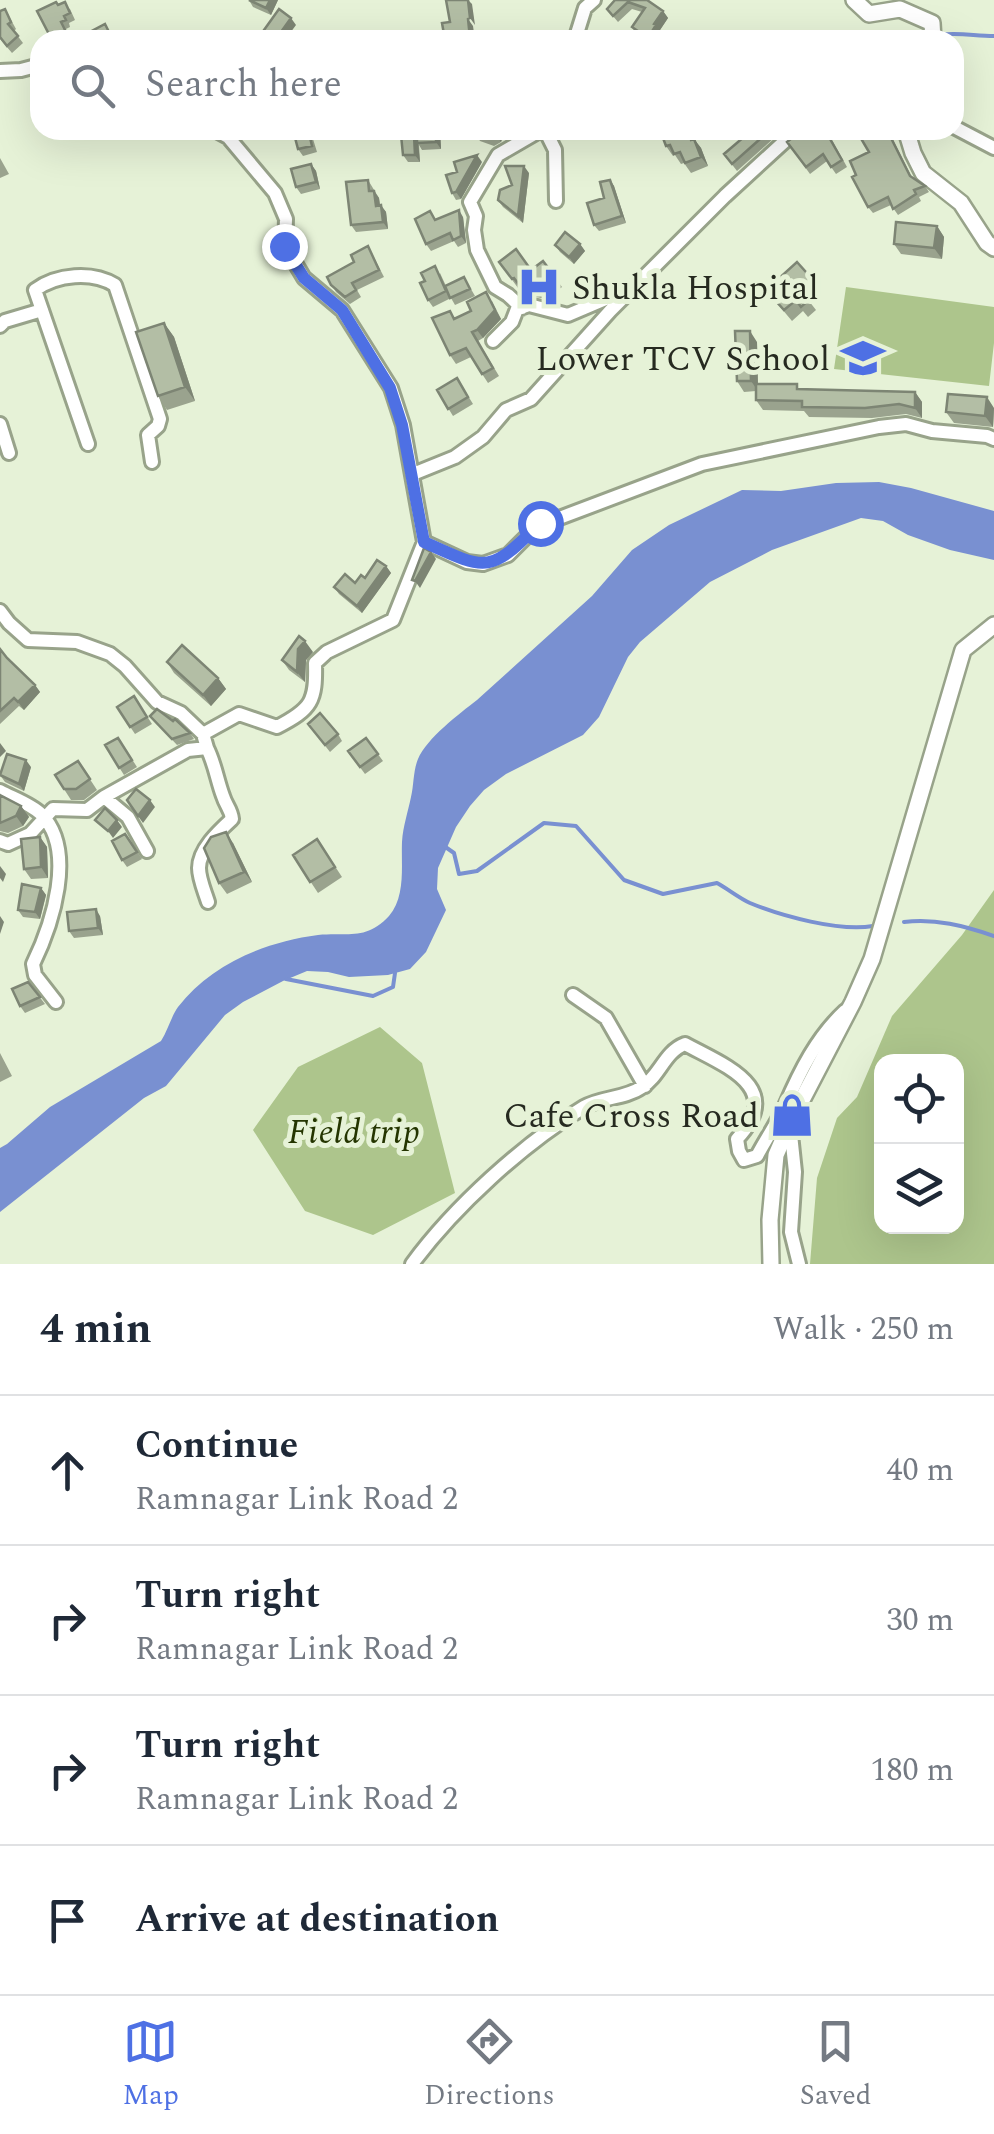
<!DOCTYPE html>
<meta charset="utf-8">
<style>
body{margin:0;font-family:Spectral,serif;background:#f6f6f7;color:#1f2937}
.controls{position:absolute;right:30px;bottom:30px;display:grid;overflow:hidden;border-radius:20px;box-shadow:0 10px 40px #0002}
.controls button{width:90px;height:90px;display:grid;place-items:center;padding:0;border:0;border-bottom:2px solid #e0e1e3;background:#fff;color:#1f2937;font:50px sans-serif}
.stop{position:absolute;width:30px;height:30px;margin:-22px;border:8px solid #4e70e4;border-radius:50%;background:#fff}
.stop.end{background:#4e70e4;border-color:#fff;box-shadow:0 2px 10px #0008}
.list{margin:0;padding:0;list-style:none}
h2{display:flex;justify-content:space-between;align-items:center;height:130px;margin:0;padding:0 40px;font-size:42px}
h2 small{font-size:32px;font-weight:400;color:#747a83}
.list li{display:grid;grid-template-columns:65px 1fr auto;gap:30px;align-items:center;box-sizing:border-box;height:150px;padding:0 40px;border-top:2px solid #e0e1e3}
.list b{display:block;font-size:38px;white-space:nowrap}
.list p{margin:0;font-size:32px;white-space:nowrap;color:#747a83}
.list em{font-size:32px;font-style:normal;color:#747a83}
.icon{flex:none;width:55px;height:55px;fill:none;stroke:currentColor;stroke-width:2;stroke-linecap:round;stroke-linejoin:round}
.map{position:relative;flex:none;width:994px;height:1264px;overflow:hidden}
.search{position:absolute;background:#fff;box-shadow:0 10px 40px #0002;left:30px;right:30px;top:30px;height:110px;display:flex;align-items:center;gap:25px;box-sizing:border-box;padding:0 35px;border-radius:30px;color:#747a83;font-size:38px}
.sheet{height:730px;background:#fff}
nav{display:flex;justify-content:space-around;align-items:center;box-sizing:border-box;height:140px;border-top:2px solid #e0e1e3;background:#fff;font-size:28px;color:#747a83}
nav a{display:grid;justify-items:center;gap:5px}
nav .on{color:#4e70e4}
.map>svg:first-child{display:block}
</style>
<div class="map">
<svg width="994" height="1264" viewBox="0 0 994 1264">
<rect width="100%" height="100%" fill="#e6f2d7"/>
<path fill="#adc58c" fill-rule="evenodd" d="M846,287L994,307V343L989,386L834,369Z
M994,890V1264H810L817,1178L837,1118L857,1097L892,1016L962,935ZM882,1062H956V1226H882Z
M380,1027L422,1063L455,1193L373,1235L305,1211L253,1130L298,1067Z"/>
<path fill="#7990d1" d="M879,482L911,488L994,511V560L950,550L908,535L883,521L861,518L772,550L710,582L640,642L628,657L599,717L583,735L506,774L484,790L470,806L456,827L438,868L437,889L446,910L426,952L410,969L388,975L349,977L328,972L307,971L283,981L243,1002L225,1015L166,1086L144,1098L0,1212V1148L7,1144L50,1107L161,1041C168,1030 171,1017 178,1007C211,964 265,942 318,935C347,932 366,941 389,916C406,896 401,866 402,842C403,826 408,812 411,797C414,785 413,771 418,759C427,738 459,714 477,700L592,596L632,550L669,525L742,490L781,491L836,483Z"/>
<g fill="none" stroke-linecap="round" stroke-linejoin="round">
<path stroke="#7990d1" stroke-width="4" d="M939,35C957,32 975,36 994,36
M444,846L454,853L459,874L477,871L544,823L576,826L624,880L663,894L717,883C728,889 739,898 750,903C781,916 840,932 873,926
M904,922C935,918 965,926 994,936
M286,979L373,996L393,987L395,973"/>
<g stroke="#98a38a" stroke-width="18">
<path id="minor" d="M575,40L585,8L594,0
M0,71L21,70L40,65
M954,127L994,148
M215,130L228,137L275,193L286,219L285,246L304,278L342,310L391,388L403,425L424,542L467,562L483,564L508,555L540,523L562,517L702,464L879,427L906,424L932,431L987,436L994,439
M545,130L555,150L556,201
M565,130L622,131
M522,308L508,295L495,287L477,250L474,230L476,216L470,202L498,155L541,130
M0,326L5,321L42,310
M493,341L512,322L517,309L529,305L568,315L622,292
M0,424L9,453
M88,444L35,290C57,274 92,271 115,285L160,419L158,426L148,435L152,462
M413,474L455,457L483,437L506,410L531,399L610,311L725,196L797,130
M0,611L9,623L28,640L77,642L110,654L125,666L157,702L181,713L203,734
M207,748C215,764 217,780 223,796C226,806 231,809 232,819C219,831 199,849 199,868C199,879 205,892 208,902
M0,791C13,798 31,804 41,814C77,850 52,925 33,964L35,975L56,1002
M104,797L128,817L147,851
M0,841L8,844L30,834L53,809L87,810L104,797L188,750L207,748L203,734L239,714L277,727C312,709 316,701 315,663L327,652L393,620L424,542
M573,995L606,1018L645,1086
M790,1125L795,1172L791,1232L799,1264
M412,1264C454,1207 523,1144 584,1107C601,1097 625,1099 642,1087C660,1076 664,1052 685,1044C725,1066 786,1087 737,1139L739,1151L744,1160L757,1156C766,1139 777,1123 785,1106C800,1071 817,1037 845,1011"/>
</g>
<g stroke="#98a38a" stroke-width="20">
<path id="tertiary" d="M854,0L869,14L900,9L932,23L933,40
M906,130L913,153L923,173L961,203L987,243L994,248
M771,1264L770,1220L776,1155L790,1123L853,1002L872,959L963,650L994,625"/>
</g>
<use href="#minor" stroke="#fff" stroke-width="12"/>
<use href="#tertiary" stroke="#fff" stroke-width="15"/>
</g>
<path fill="#9aa38e" d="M249,0H278L271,15L253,7Z
M615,0H647L663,11L668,18L660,30L661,32L656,40H645L636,34L632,27L642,12L632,9L618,22L607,9Z
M58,5L70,9L75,20L69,23L70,27L66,29L71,40H52Z
M5,9L16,29L14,31L23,43L12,53L0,39V11Z
M293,130H321L323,136L313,139L317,152L303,156L298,149Z
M362,130H384V133L365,135Z
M440,130L441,149L422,150L419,145L420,162H408L403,155L417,140Z
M473,130H505L501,142L494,146L480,141Z
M660,130H690L694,139L701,148L708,166L691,173L684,163L681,164L675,155L673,156L666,146Z
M768,130L774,138L737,171L724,154Z
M802,130H842L831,138L847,167L836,174L827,161L810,174L787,142Z
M888,130L912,177L925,186L929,192L919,197L921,201L898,215L891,205L873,213L868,207L856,175L880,133Z
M0,158L9,174L0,178Z
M482,162L461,199L456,200L452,193Z
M311,164L316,171L320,189L301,194L296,187Z
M529,173L523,223L503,207L498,200L512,185Z
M368,180L379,198L380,205L386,212L388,229L356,232L351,225Z
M610,180L614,186L626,223L599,231L594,225Z
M463,217L466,243L458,247L454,241L431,251L426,244L436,220Z
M937,226L944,237L942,259L901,254L894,244Z
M580,244L585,251L574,264L560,252L555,245Z
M368,246L384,277L357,290L361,297L350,304L336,292L327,277L354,262Z
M543,261L562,287L546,299L526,295L520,287L518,288L499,262L531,270Z
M440,273L446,286L464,277L475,296L455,305L451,298L433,307L428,300Z
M813,280L820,291L809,301L816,310L808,317L803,311L792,321L766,290Z
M492,301L501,319L483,338L478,341L499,376L488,383L471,357L456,364L450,355L455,318Z
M164,323L174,337L195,401L167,410L158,396Z
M757,342L758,384L800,389L915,392L922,402V418L906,414L872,418L809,417L804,411L763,410L756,400V391L744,392L737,381Z
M457,378L473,404L453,416L437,390Z
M994,408L993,427L954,423L946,412Z
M386,566L391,573L362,613L339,594L334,587L355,583Z
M0,649L7,658L35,685L40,692L24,710L19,706L0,724Z
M313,652L306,660L305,682L289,670L282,660Z
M167,662L218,678L226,689L211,706L174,673Z
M134,696L152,724L135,734L117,707Z
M150,716L190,733L194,739L177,745Z
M308,724L338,734L342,741L330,752Z
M118,738L137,767L124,775L105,745Z
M366,738L383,761L365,774L348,751Z
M78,761L97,790L84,800H71L55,775Z
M31,767L24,791L5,782L0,775Z
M0,795L21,806L29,817L23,826L8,833L0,831Z
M125,834L142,859L127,867L122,860Z
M40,837L47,847L48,878L31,879L24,869Z
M317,839L342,877L318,893L293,855Z
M233,843L252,882L227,894L219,883Z
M41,888L46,895L40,919L23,917L18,910Z
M100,916L103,935L74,938L69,931Z
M28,982L45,1004L25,1013L20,1006Z
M0,1053L12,1076L0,1082Z"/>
<path fill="#7d8574" d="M270,0H278L271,15L266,8Z
M468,0L472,4L475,25L470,18Z
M663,11L668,18L660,30L661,32L656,40H649L648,38L654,24Z
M291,18L296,25L285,40H277L276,39Z
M468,19L473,26L475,40L470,38Z
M436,130H440L441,149L436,142Z
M494,130H505L501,142L493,131Z
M414,135L418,142L420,162L415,155Z
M694,139L701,148L708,166L701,157Z
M477,155L482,162L461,199L456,192Z
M311,164L316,171L320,189L316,182Z
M524,166L529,173L523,223L518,216Z
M610,180L614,186L626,223L622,216Z
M374,191L379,198L381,213L376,206Z
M381,205L386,212L388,229L383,222Z
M459,210L463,217L466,243L461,236Z
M937,226L944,237L942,259L934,248Z
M580,244L585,251L574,264L569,257Z
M486,292L501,319L483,338L477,330Z
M164,323L174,337L195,401L185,387Z
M750,331L757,342L758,391L751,381Z
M915,392L922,402V418L915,408Z
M987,397L994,408L993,427L985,416Z
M431,552L436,559L420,588L415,581Z
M386,566L391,573L362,613L357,606Z
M305,641L313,652L306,660L305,682L297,672L298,649Z
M218,678L226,689L211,706L203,695Z
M35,685L40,692L24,710L18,702Z
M0,743L6,751L0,757Z
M26,760L31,767L24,791L19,784Z
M150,800L155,807L143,823L138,816Z
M21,806L29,817L23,826L16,816Z
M117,820L122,827L113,838L108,831Z
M226,832L233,843L252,882L244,872Z
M40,837L47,847L48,878L41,867Z
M0,866L6,874L3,882L0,878Z
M41,888L46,895L40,919L35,912Z
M96,909L100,916L103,935L98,928Z
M0,916L4,922L0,934Z"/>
<path fill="#b3bea5" stroke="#7d8574" stroke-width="2.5" d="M249,0H270L266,8Z
M446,0H468L470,18L468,19L470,38L475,37V40H445L442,23L450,22Z
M615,0H647L663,11L654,24L656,25L648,38L632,27L645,8L628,2L613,16L607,9Z
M56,2L58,5L65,2L70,13L64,16L66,20L61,22L70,40H52L37,11Z
M5,9L11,22L8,24L18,36L7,46L0,37V11Z
M279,9L291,18L276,39L264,30Z
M105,24L113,40H83L91,36L90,32Z
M293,130H318L309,133L312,146L298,149Z
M417,130H436V142L417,143Z
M473,130H494L487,135Z
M660,130H687L691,140L694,139L701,157L685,163L680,152L674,154L670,145L666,146Z
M752,130L769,131L732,164L724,154Z
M802,130H829L826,132L842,160L831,167L823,154L806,167L787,142Z
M856,130H875L876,135L887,130L910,176L925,186L914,190L916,194L893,209L888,197L868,207L852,177L856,175L850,161L869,152Z
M401,135H414L415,155H403Z
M477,155L456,192L452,193L446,175L457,172L454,162Z
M311,164L316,182L296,187L291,169Z
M505,166H524L518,216L498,200L500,190L512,185Z
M368,180L369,191H374L376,206L381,205L383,222L351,225L346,182Z
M610,180L622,216L594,225L587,203L604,198L600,182Z
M459,210L461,236L453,240L450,233L426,244L415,219L430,211L435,220Z
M896,222L937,226L934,248L894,244Z
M565,232L580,244L569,257L555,245Z
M368,246L379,270L352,283L356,290L345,297L331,285L327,277L354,262L351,255Z
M516,249L531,270L543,261L556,278L539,290L520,286L514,278L512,279L499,262Z
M797,262L813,280L801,291L809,300L801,307L796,300L784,310L766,290Z
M435,266L446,291L428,300L420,283L425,281L421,273Z
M464,277L470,289L450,298L445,286Z
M486,292L495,310L477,330L472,332L493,368L482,374L466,348L450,355L432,318L450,311L454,319L471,311L467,302Z
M164,323L185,387L158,396L136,332Z
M735,331H750L751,381H737Z
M457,378L468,397L448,409L437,390Z
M756,384H797V389L915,392V408L899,404L865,408L802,407V401L756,400Z
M948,394L987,397L985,416L946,412Z
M424,548L431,552L415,581L412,580Z
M377,560L386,566L357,606L334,587L345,574L355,583L361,575L365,578Z
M299,636L305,641L298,649L297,672L282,660Z
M182,645L218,678L203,695L167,662Z
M0,649L7,658L35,685L18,702L14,698L0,711Z
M134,696L147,717L130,727L117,707Z
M157,709L173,721L175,719L190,733L172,739L150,716Z
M320,713L338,734L325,745L308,724Z
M118,738L132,760L119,768L105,745Z
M366,738L378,754L360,767L348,751Z
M7,754L26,760L19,784L0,775Z
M78,761L90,779L76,789H64L55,775Z
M136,789L150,800L138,816L127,800Z
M0,795L21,806L16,816L0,823Z
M105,808L117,820L108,831L95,820Z
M226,832L244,872L219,883L204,848L211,837Z
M125,834L137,852L122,860L112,841Z
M40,837L41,867L24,869L21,839Z
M317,839L335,867L310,882L293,855Z
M22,884L41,888L35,912L18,910Z
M96,909L98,928L69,931L67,912Z
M28,982L40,997L20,1006L12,989Z"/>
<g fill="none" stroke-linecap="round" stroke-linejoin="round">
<path stroke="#4e70e4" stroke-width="12" d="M284,246L304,278L342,310L390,388L402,425L424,542C487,571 490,574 540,523"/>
</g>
<defs>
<g id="hospital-bare" transform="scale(3.45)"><path d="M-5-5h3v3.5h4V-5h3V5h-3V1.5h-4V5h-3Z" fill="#4e70e4" stroke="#e6f2d7" stroke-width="2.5" paint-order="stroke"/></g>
<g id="school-bare" transform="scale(3.45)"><path d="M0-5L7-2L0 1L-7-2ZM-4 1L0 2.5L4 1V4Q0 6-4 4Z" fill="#4e70e4" stroke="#e6f2d7" stroke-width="2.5" paint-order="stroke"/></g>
<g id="shop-bare" transform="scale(3.45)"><path d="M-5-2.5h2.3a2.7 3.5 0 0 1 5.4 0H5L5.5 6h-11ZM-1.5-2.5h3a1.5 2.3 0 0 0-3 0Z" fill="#4e70e4" stroke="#e6f2d7" stroke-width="2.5" paint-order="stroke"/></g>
</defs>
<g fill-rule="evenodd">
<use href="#hospital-bare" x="539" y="287"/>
<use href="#school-bare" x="863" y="358"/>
<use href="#shop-bare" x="792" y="1115"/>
</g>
<g text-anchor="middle" stroke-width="10" stroke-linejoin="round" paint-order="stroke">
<g font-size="35" fill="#262a20" stroke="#e6f2d7" text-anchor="end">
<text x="572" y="299" text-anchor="start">Shukla Hospital</text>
<text x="830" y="370">Lower TCV School</text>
<text x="759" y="1127">Cafe Cross Road</text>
</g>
<g font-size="35" font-style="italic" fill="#243500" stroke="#e6f2d7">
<text x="354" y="1143">Field trip</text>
</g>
</g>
</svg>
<div class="controls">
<button><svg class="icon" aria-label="locate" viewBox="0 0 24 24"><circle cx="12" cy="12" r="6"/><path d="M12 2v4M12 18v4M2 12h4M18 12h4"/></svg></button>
<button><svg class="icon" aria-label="layers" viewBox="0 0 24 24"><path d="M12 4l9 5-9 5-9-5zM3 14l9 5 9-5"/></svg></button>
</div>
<div class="stop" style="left:540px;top:523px"></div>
<div class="stop end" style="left:284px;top:246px"></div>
<div class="search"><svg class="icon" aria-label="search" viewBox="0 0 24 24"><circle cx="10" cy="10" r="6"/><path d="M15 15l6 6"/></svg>Search here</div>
</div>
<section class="sheet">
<h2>4 min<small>Walk · 250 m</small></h2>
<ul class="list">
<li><svg class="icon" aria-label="ahead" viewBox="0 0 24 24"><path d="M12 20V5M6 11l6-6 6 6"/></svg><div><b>Continue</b><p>Ramnagar Link Road 2</p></div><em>40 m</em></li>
<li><svg class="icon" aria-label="right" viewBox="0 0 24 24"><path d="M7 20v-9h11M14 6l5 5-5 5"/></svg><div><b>Turn right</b><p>Ramnagar Link Road 2</p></div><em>30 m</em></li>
<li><svg class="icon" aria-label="right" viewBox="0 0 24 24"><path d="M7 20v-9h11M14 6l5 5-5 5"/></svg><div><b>Turn right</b><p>Ramnagar Link Road 2</p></div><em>180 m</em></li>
<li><svg class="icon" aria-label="arrive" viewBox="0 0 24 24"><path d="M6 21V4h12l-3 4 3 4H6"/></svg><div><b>Arrive at destination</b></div></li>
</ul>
</section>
<nav>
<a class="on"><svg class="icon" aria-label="map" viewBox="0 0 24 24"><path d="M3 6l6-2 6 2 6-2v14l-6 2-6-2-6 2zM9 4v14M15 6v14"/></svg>Map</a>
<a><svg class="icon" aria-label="directions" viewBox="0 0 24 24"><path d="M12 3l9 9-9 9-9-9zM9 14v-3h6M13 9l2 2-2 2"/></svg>Directions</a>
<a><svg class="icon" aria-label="saved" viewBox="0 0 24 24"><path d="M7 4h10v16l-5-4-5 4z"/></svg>Saved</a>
</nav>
